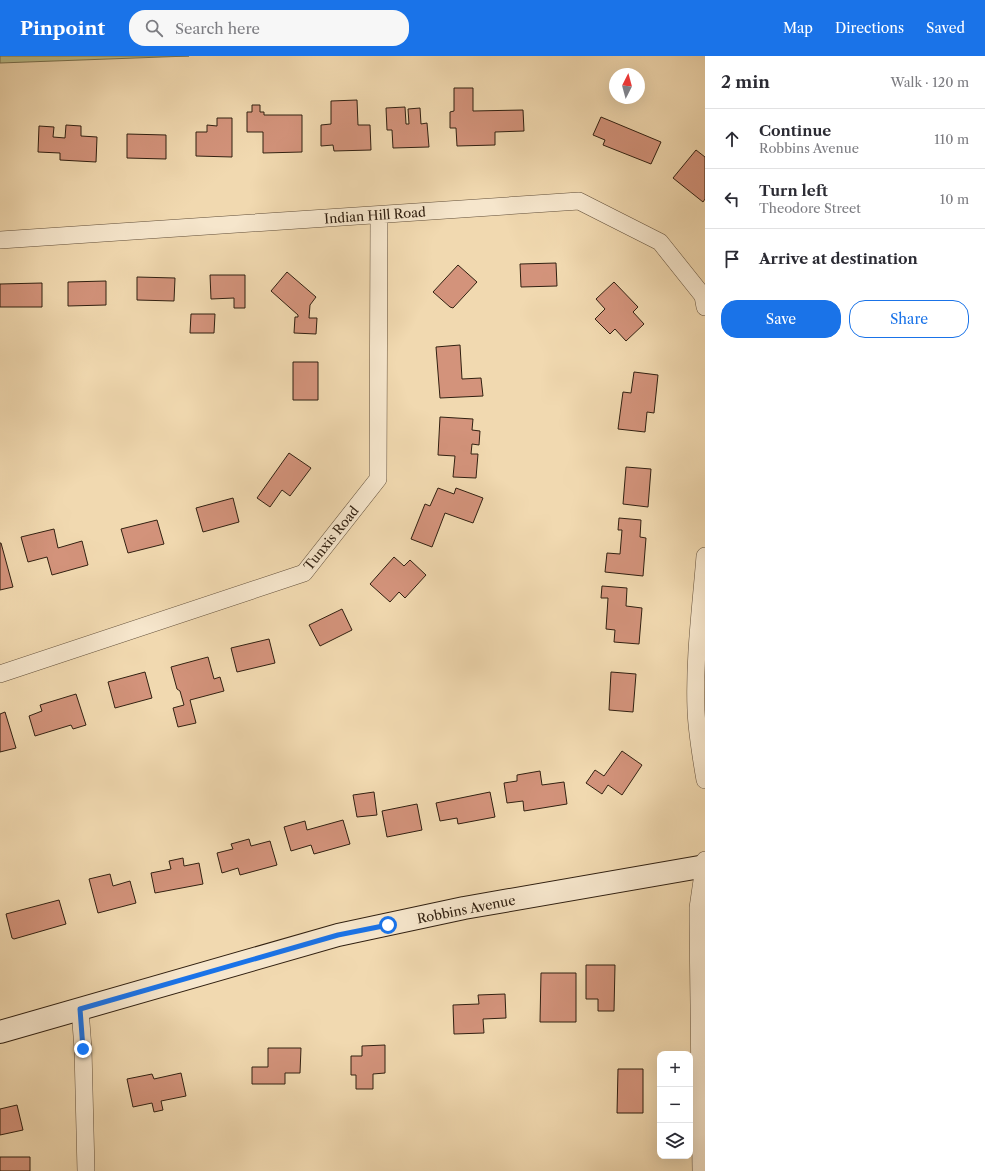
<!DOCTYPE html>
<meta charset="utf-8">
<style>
body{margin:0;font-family:"Libre Caslon Text",serif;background:#f7f7f7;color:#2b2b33}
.controls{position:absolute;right:12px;bottom:12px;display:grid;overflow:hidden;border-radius:8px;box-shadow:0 4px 16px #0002}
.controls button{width:36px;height:36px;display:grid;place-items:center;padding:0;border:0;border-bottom:1px solid #e1e1e2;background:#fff;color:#2b2b33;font:20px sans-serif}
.compass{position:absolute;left:609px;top:12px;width:36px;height:36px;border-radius:50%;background:#fff;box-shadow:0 4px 16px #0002;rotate:6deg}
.stop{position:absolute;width:12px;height:12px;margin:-9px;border:3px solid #1a73e8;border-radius:50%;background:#fff}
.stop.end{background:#1a73e8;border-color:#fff;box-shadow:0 1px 4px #0008}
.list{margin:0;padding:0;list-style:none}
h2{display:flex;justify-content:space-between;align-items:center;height:52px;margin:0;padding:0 16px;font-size:17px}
h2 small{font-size:13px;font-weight:400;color:#7c7c81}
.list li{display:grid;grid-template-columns:26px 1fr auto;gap:12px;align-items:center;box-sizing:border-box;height:60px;padding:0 16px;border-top:1px solid #e1e1e2}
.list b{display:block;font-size:15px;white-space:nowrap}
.list p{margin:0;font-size:13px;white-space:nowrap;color:#7c7c81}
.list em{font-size:13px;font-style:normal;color:#7c7c81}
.actions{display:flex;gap:8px;padding:12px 16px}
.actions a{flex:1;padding:9px 0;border:1px solid #1a73e8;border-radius:16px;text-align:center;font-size:14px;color:#1a73e8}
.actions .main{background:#1a73e8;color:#fff}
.icon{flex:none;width:22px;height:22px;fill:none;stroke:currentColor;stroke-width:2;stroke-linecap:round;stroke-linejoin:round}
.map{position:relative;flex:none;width:705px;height:1115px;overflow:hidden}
header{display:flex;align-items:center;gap:24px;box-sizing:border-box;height:56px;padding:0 20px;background:#1a73e8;color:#fff}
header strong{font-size:19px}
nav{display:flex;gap:22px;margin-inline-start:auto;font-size:14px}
.search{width:280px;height:36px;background:#f7f7f7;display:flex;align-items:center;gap:10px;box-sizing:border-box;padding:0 14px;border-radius:16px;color:#7c7c81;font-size:15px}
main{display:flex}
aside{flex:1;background:#fff}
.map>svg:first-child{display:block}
</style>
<header>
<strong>Pinpoint</strong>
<div class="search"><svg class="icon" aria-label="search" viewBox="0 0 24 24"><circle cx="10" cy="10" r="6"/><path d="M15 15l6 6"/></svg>Search here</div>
<nav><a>Map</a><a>Directions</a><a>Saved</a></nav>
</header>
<main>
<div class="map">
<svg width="705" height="1115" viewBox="0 0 705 1115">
<rect width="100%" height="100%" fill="#f1d9b0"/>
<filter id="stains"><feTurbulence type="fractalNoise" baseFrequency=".005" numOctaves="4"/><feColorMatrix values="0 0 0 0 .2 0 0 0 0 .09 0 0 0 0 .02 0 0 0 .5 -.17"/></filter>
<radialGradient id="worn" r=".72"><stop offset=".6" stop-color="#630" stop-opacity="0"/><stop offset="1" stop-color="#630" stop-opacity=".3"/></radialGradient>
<path fill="#bbbf8b" stroke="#76704e" d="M0,0H189L0,7Z"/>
<path fill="#d3937b" stroke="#312011" d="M454,32H473V55L523,54L524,75L495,76V89L457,90L456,72H450V56L454,55Z
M357,44L358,69H370L371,94L334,95L333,89L321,90V69L331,68V45Z
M252,49H260V56H264V59H302V96L263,97V76H247V56H252Z
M405,51L406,68H409L408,53L420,52L421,68L427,67L429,91L393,92L392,74H387L386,52Z
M601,61L661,86L651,108L603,89L605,84L593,79Z
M217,62H232V101L196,100V76H207V69L217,70Z
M66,69L81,70V80L97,81L96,106L60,104V97L38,96L39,70L54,71L53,81L65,82Z
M127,78L166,79V103L127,102Z
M696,94L705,101V143L703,146L673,122Z
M556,207L557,230L521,231L520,208Z
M458,209L477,226L453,252L450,251L433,236Z
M287,216L316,241L310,249L309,262H317L316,278L294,277L295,261H298V259L271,235Z
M210,219H245V252H234V242L211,243Z
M137,221L175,222L174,245L137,244Z
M106,225V249L68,250V226Z
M614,226L638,251L633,256L644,268L626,285L615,273L610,278L595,263L605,253L596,243Z
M42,227V251H0V228Z
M191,258H215L214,277H190Z
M460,289L462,323L481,322L483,340L440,342L436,291Z
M293,306H318V344H293Z
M634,316L658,319L654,357L647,356L645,376L618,373L623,336L631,337Z
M440,361L473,363L472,374L480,375L479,389L472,388L471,398H478L476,422L453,421L455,400L438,399Z
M289,397L311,412L290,440L282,434L270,451L257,442Z
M626,411L651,413L648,451L623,448Z
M438,432L454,438L456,432L483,442L473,467L445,457L432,491L411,483L425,448L430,450Z
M233,442L239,466L203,476L196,452Z
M619,462L641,464L640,481L646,482L643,520L605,516L607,497L620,498L622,474H618Z
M157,464L164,488L128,497L121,473Z
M54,473L58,492L82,485L88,509L52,519L47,501L28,506L21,481Z
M0,487H1L13,531L0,534Z
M394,501L404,510L410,504L426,519L405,542L399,536L390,546L370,528Z
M602,530L627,532L626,550L642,552L639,588L614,586L615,574L606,573L608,542H601Z
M342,553L352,574L320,590L309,569Z
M269,583L275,607L237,616L231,592Z
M208,601L214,623L220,621L224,635L190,644L196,667L178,671L173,652L184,649L180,635L177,633L171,611Z
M145,616L152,642L115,652L108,626Z
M611,616L636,618L633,656L609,654Z
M76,638L86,669L73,673L71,669L35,680L29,660L42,655L40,649Z
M5,656L16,692L0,696V658Z
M622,695L642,709L622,739L608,729L602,738L586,727L595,714L604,720Z
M540,715L542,729L564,726L567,748L524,755L523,745L507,747L504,727L517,725V719Z
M374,736L377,759L357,761L353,739Z
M490,736L495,761L458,768L457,762L440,765L436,747Z
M417,748L422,774L387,781L382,755Z
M343,764L350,788L314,798L311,789L291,795L284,771L305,765L307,774Z
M249,783L251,790L270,785L277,809L240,819L238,812L222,817L217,797L233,793L231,788Z
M183,802L184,810L199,807L203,828L155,837L151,817L171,813L169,805Z
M110,818L113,830L130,825L136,847L98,857L89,823Z
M59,844L66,868L14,883L12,882L6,858Z
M586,909H615L614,955H598V943H586Z
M541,917H576V966H540Z
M505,938L506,962L483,963L484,977L454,978L453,949L479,948L478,939Z
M385,989V1017L373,1018V1033H356V1019H351V1000H362V990Z
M268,992H301L300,1017H285V1028H252V1011H268Z
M618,1013H643V1057H617Z
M181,1017L186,1040L161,1045L163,1054L154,1056L152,1047L133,1051L127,1023L152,1018L154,1023Z
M17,1049L23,1074L0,1079V1053Z
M0,1101H30V1115H0Z"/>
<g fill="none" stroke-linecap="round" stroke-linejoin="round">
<g stroke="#614e39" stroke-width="18">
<path id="street" d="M0,184L579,145L660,186L703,240L705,251
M705,500C701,551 694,603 696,654C697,678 701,701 705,724
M0,618L304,517L378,423L379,159
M80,953L83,993L86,1115
M701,1115L698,864V852L705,804"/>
</g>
<g stroke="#312011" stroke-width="24">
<path id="secondary" d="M0,976L338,879L464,852L705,810"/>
</g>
<use href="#street" stroke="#f6e6cc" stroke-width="17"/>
<use href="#secondary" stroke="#f6e6cc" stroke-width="22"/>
</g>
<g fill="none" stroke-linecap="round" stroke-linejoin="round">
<path stroke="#1a73e8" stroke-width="5" d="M83,993L80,953L338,879L388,869"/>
</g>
<g text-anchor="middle" stroke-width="3" stroke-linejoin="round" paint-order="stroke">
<g font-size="13" fill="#312011" stroke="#f6e6cc">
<text transform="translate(375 159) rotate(-4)" y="5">Indian Hill Road</text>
<text transform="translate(331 482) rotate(-51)" y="5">Tunxis Road</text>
<text transform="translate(466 853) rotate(-11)" y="5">Robbins Avenue</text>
</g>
</g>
<rect width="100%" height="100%" filter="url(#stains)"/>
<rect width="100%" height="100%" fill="url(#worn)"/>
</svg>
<div class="controls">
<button>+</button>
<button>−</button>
<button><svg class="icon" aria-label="layers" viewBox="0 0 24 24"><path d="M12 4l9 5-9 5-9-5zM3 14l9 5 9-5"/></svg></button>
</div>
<svg class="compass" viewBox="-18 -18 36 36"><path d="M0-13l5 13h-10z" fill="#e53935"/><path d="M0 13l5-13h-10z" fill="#7c7c81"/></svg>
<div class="stop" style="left:388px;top:869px"></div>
<div class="stop end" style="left:83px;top:993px"></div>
</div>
<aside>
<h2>2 min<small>Walk · 120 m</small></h2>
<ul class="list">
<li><svg class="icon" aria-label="ahead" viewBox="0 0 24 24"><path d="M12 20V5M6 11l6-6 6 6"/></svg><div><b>Continue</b><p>Robbins Avenue</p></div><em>110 m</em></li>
<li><svg class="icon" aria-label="left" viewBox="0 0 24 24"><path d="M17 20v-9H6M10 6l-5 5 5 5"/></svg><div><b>Turn left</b><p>Theodore Street</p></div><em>10 m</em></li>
<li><svg class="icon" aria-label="arrive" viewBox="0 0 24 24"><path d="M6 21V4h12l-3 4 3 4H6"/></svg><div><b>Arrive at destination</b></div></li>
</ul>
<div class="actions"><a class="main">Save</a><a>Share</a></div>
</aside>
</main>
